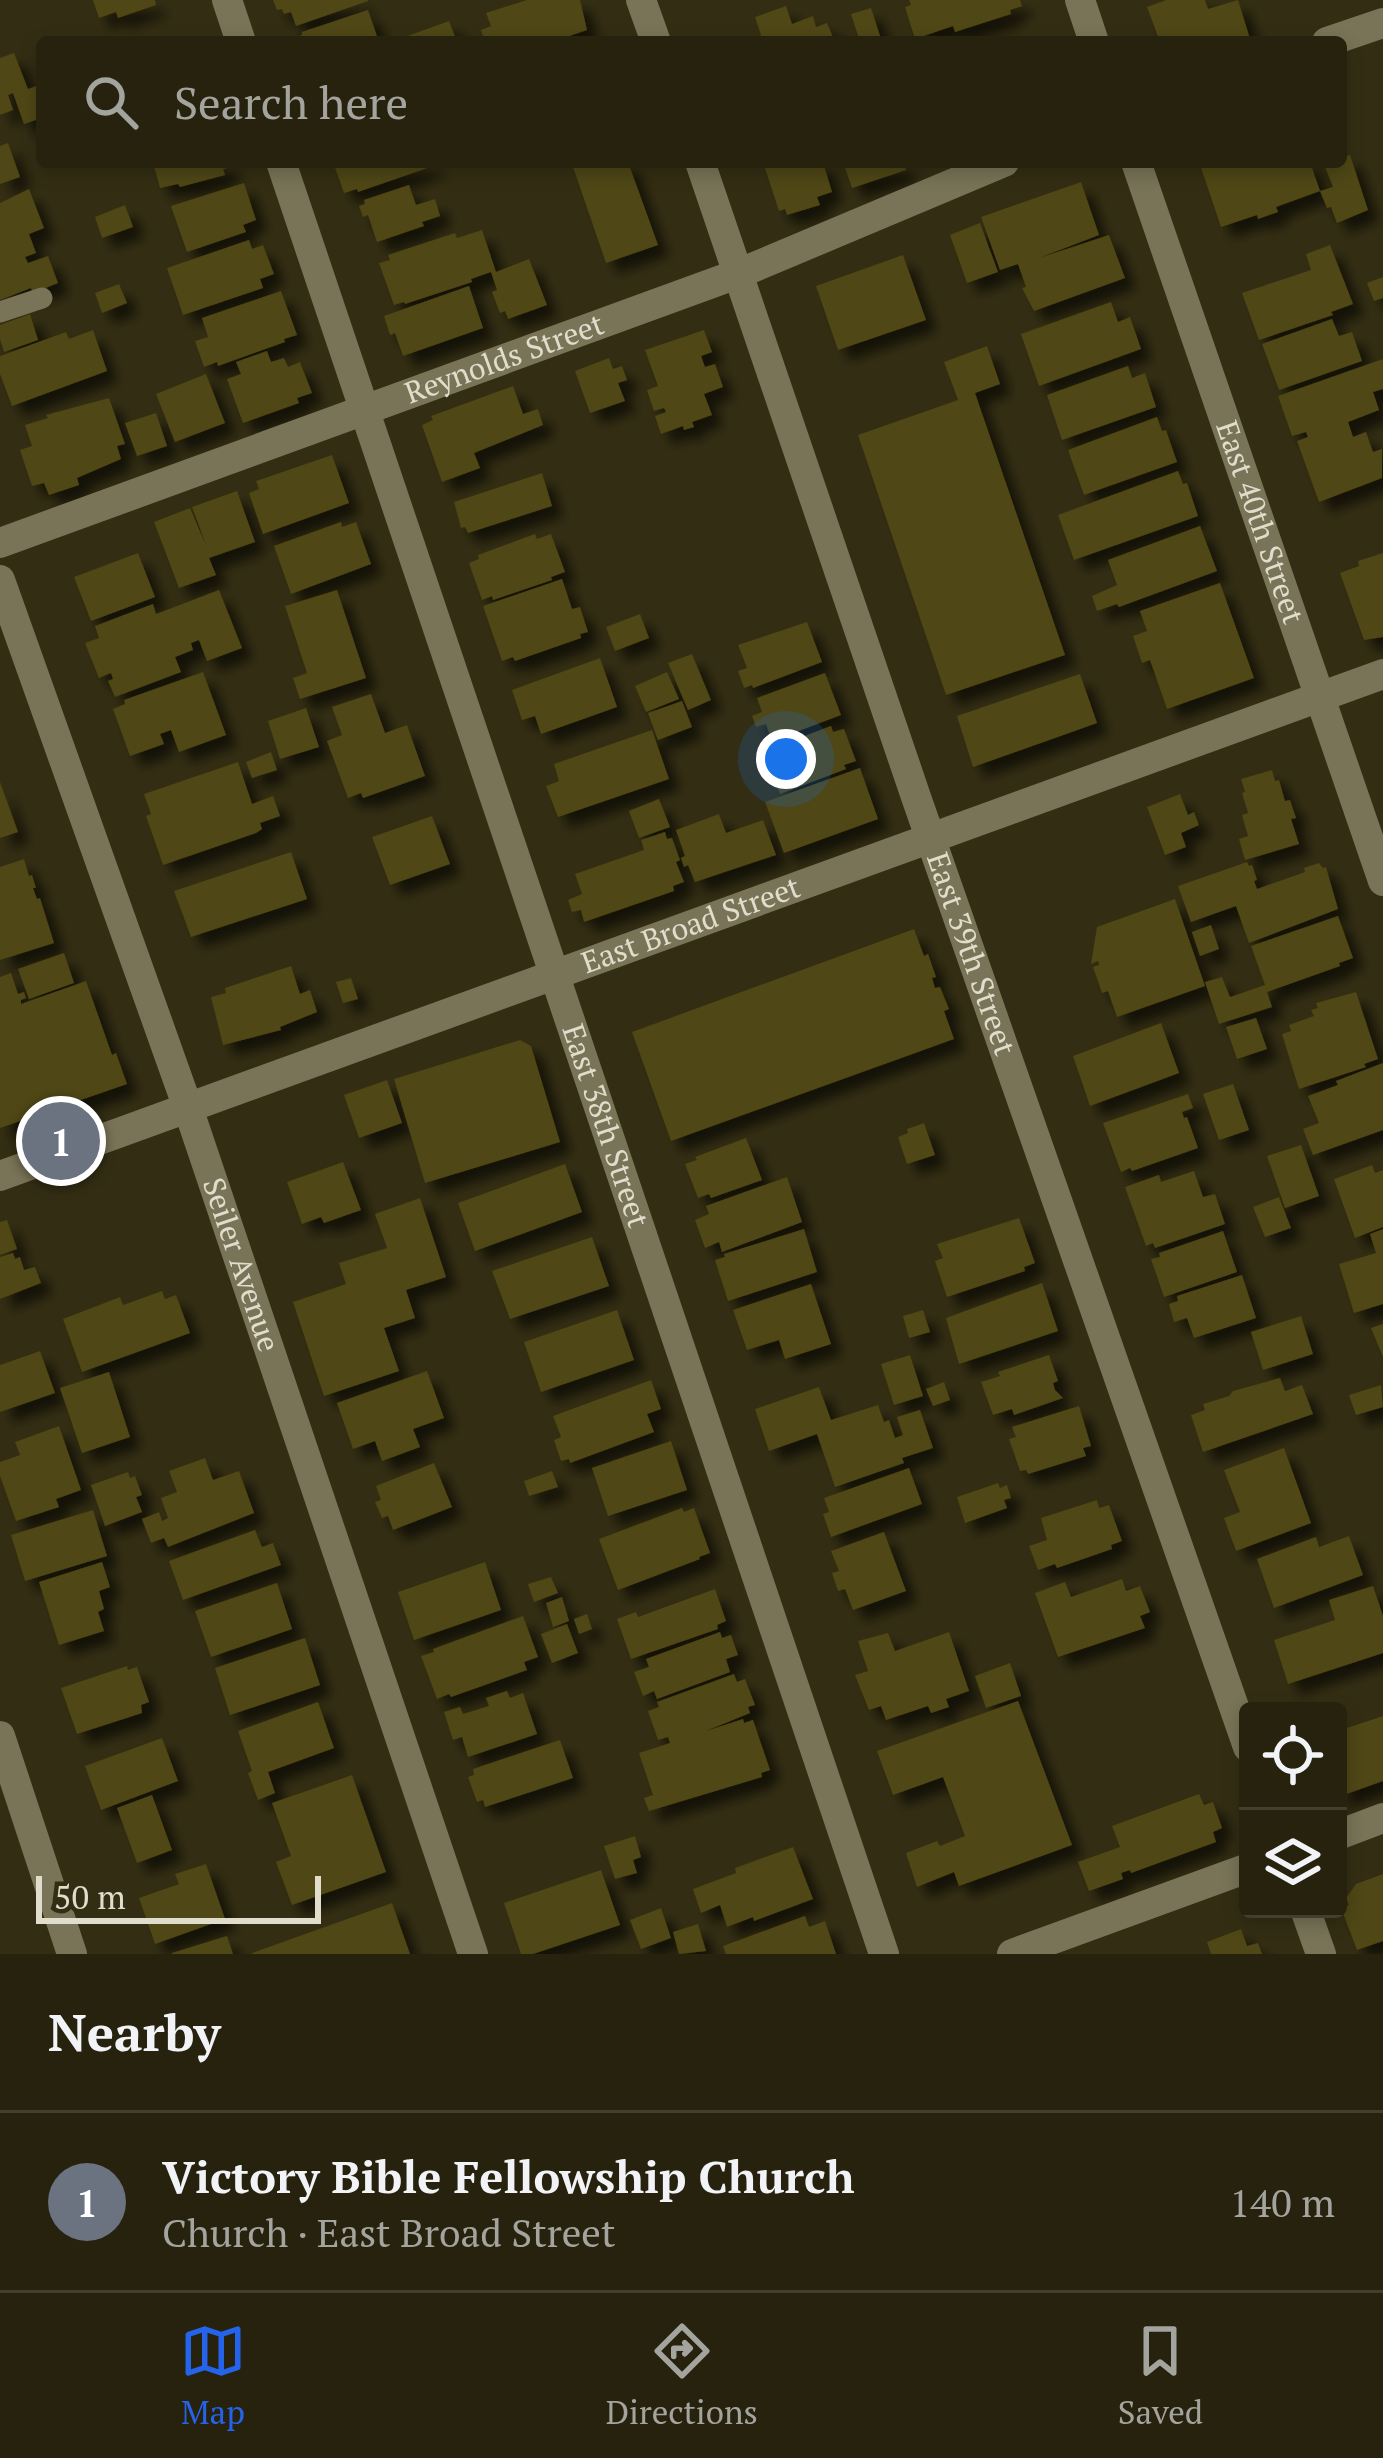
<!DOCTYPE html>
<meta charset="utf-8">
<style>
body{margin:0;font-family:"PT Serif",serif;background:#322f1c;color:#f1f3f6}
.controls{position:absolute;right:36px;bottom:36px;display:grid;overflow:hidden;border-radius:12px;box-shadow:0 6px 18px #0003}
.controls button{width:108px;height:108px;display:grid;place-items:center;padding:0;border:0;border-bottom:3px solid #423f2e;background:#26220e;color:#f1f3f6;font:60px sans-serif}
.scale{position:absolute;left:36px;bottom:30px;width:285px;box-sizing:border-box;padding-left:12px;border:6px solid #e0ddcd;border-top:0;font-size:33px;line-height:42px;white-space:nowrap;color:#e0ddcd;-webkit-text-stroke:9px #332e13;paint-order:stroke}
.you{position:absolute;left:786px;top:759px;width:42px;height:42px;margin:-30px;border:9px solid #fff;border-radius:50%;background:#1a73e8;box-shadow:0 0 0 18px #1a73e833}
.badge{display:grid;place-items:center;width:78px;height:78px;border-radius:50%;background:#2563eb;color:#fff;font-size:39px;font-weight:700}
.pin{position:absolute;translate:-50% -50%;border:6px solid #fff;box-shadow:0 3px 12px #0006}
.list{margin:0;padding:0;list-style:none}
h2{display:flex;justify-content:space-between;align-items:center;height:156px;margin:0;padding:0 48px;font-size:51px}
h2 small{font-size:39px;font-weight:400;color:#a4a49e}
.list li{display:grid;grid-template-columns:78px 1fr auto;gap:36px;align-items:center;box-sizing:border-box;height:180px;padding:0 48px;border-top:3px solid #423f2e}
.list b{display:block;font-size:45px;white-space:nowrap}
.list p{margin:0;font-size:39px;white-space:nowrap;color:#a4a49e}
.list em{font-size:39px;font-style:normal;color:#a4a49e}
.icon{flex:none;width:66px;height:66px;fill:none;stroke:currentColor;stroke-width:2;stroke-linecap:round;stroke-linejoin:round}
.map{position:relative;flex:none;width:1383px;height:1954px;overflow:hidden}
.search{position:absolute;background:#26220e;box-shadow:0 6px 18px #0003;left:36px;right:36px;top:36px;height:132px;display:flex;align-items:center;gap:30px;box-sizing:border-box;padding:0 42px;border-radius:12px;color:#a4a49e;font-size:45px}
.sheet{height:336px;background:#26220e}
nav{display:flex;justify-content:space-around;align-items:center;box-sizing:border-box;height:168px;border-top:3px solid #423f2e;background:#26220e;font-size:33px;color:#a4a49e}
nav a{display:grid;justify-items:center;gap:6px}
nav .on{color:#2563eb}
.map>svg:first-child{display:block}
</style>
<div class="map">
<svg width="1383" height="1954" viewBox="0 0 1383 1954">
<defs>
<filter id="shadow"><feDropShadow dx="11" dy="11" stdDeviation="6" flood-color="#0009"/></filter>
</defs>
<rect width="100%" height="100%" fill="#332e13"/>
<path fill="#4f4612" filter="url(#shadow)" d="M93,0H155L156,5L118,18L116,12L99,18Z
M273,0H368V1L296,26L291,12L284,14L282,9L277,10Z
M527,0H580L587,30L552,42H485L481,30L491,26L486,13Z
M909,0H1020L1022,6L1010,10L1011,14L955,32L953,26L915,39L905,7L911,5Z
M1166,0H1205L1208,9L1238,0L1251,42H1160L1147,7Z
M786,6L792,24L813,16L816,27L827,23L835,42H744L761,35L755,17Z
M871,8L882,42H860L851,14Z
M368,10L379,42H283L302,35V32Z
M449,21L457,42H403L402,38Z
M14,53L28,89L42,84V118L24,124L13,93L8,95L13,110L0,115V58Z
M8,143L20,177L0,184V146Z
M1350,155L1368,210L1337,223L1331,207L1327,208L1320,191L1276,207L1278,212L1258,219L1257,215L1221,227L1199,162H1310L1320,191L1333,187L1324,164L1341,162V158Z
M153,162H230L232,167L223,169L225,175L180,187L178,184L160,188Z
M333,162H432L433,166L358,192L357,189L344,193Z
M587,162H628L658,245L606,263L573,167Z
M763,162H823L832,192L817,197L820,205L787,215L785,209L779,211Z
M843,162H903L906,170L852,188Z
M1081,182L1099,235L1039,258L1109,235L1125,278L1034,311L1022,288L1026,287L1018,264L1000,270L981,217Z
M244,183L256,220L243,225L246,232L187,252L171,206Z
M409,185L416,205L435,199L440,216L422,222L424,226L377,242L368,215L363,217L359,206L365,204L364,200Z
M29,189L44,228L29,234L36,253L25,257L28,263L48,256L58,283L33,293L31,288L0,300V203Z
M125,205L133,227L102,238L95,217Z
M980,223L998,272L967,283L950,235Z
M482,230L496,272L529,259L547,305L508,319L505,311L500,313L492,292L497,290L491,272L471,279L472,282L405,304L404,302L394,305L379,263L390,260L388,255L455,233L457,238Z
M249,240L252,249L263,245L274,274L260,279L263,288L183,315L167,268Z
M1330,245L1353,304L1331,312L1333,315L1259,340L1242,293L1311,270L1306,254Z
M903,255L926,320L838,350L816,286Z
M1383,277V298L1374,301L1367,283Z
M119,284L127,303L102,313L95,293Z
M469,286L483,328L403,356L395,333L390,335L384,316Z
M281,291L297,335L284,339L285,342L218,366L217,362L204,367L195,341L208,337L202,318Z
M1111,302L1118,322L1130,317L1141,349L1039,386L1021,334Z
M30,314L38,340L4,352L0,339V325Z
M1332,319L1339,336L1352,332L1362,361L1279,390L1262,344Z
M93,330L107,371L12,406L0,374V356L66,332L69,339Z
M704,330L712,352L701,356L705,367L715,364L723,387L704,394L712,415L692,422L694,427L684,430L683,426L661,434L655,416L666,412L664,408L654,411L647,390L658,386L645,350Z
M987,346L1000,384L975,393L1065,655L946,695L858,435L958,400L944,362Z
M267,351L271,362L284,358L288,367L300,362L312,393L297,398L299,403L243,423L227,379L241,374L236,362Z
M609,358L613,369L622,366L627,380L618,383L625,401L590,413L575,371Z
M1383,359V389L1373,392L1379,410L1348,422L1353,437L1366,432L1373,452L1382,449V478L1319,502L1297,441L1308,437L1306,432L1292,436L1278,396Z
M1128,366L1132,378L1145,373L1156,407L1062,440L1047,395Z
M206,374L225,423L175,442L156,394Z
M513,386L523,414L538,409L543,425L474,453L480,468L442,482L422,425L433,420L431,416Z
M109,398L125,444L117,446L121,459L77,478L79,485L49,495L44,483L32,486L20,450L32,446L25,425L48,418L46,415Z
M156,413L167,446L137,456L125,423Z
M1157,417L1162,431L1166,430L1177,462L1084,495L1068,450Z
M332,455L349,503L263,534L249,493L259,489L256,481Z
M1178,471L1183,484L1187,483L1198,516L1074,560L1058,515Z
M542,473L552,506L468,533L465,527L461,528L454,502Z
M237,491L255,542L209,558L216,575L179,588L154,522L190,508L206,545L192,507Z
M341,522L342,527L356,522L371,564L291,594L274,546Z
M1200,526L1217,571L1119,607L1117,604L1097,611L1092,596L1117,585L1108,560Z
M535,534L537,539L551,534L565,572L551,577L552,580L493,600L492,596L482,600L469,563L479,559L478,555Z
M138,553L155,597L91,621L74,577Z
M1383,553V637L1364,640L1340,573L1359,566L1358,561Z
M562,579L572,609L580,607L588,632L580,634L581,638L515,661L513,657L502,661L483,606Z
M1220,583L1254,678L1167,709L1150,660L1142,663L1133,636L1147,631L1140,611Z
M219,590L242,648L207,661L199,640L191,643L193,650L175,657L181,672L115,697L108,681L113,679L111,673L99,678L85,643L99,638L95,626L153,604L156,614Z
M337,590L366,678L300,699L293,678L307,673L285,606Z
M640,614L649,638L615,651L606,627Z
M807,622L822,662L753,688L752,685L744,688L738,671L747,668L738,645Z
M692,654L711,700L688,710L668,663Z
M600,658L617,707L541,734L535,716L522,720L512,690Z
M203,672L226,735L179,752L171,730L160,734L164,744L130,756L113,709L125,704L124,700Z
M667,672L679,699L646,712L635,686Z
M825,673L841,715L772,741L766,724L756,727L752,716L762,712L757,698Z
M1080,674L1097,723L973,767L957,716Z
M371,694L385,733L407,725L425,776L363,798L361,793L348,798L327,741L342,735L332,707Z
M682,701L692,727L658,740L648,713Z
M306,708L319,747L280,759L268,721Z
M831,726L833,732L844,729L856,761L844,765L846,769L780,794L763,752Z
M652,730L669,779L558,817L546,786L559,781L554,764Z
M271,752L277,770L252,778L246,762Z
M238,762L252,804L273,796L280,816L260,823L262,829L256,833L163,865L146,816L151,814L144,794Z
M860,768L878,819L784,853L765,802Z
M1272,770L1275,781L1279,780L1285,801L1290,800L1296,818L1291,819L1299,844L1245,860L1239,839L1248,836L1242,815L1248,813L1242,793L1245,792L1241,779Z
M0,782L18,832L0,838Z
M1180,794L1188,815L1194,812L1199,825L1181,833L1186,847L1165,855L1147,807Z
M659,799L670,827L639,838L629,811Z
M719,814L726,833L763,820L776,855L695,882L688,865L684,867L681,858L685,856L676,830Z
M432,816L450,864L390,885L372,837Z
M665,832L667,839L672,838L680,860L676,862L684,882L673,886L674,891L584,922L581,910L572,912L568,900L582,894L575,874L644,850L641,840Z
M291,852L307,899L191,937L174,891Z
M24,859L29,876L32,875L36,888H33L37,899L40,898L54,943L0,960V867Z
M1247,862L1249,866L1252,865L1257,880L1254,881L1257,889L1305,872L1304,868L1319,863L1323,868L1326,867L1338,909L1249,943L1236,906L1191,922L1178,886Z
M1175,899L1205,986L1117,1017L1108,991L1102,993L1093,967L1099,965L1098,961L1091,964L1097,927Z
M1338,916L1353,958L1339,963L1340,966L1267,992L1272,1007L1219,1024L1205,982L1222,977L1230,997L1265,985L1251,946Z
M1211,925L1219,949L1200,956L1192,932Z
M914,929L924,956L928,954L936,977L932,978L935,988L940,987L949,1009L944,1011L954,1039L671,1141L632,1032Z
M64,953L74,983L29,999L18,969Z
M291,966L300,994L310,990L317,1012L280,1027L281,1030L223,1045L211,997L226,993L225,988Z
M11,973L18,994L24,992L26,998L21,1000V1004L86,981L112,1055L116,1053L127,1084L0,1128V977Z
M351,978L358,999L343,1003L336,982Z
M1356,992L1378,1059L1364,1064L1366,1067L1299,1089L1282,1034L1291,1031L1289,1025L1314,1016L1311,1010L1318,1008L1316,1003Z
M1256,1018L1267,1049L1237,1059L1226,1027Z
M1161,1023L1179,1073L1090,1106L1073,1056Z
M520,1040L531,1046L560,1142L425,1183L394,1079Z
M1383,1063V1130L1313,1155L1303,1129L1319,1123L1308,1096L1338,1085L1336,1081Z
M387,1080L402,1123L359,1138L344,1095Z
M1233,1084L1249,1130L1219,1140L1203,1094Z
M1188,1094L1193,1108L1182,1112L1184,1118L1187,1117L1198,1148L1132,1171L1130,1168L1121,1172L1103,1123Z
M924,1123L935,1155L907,1164L898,1137L908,1133L907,1129Z
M746,1138L762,1180L711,1198L709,1194L698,1198L685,1164L697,1160L695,1157Z
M1301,1145L1319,1196L1285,1208L1267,1156Z
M343,1162L361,1210L324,1223L321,1217L302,1224L287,1182Z
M565,1164L582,1212L475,1251L458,1203Z
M1372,1165L1375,1173L1383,1170V1227L1355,1238L1334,1179Z
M1194,1171L1203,1197L1215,1194L1225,1224L1155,1248L1153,1243L1146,1246L1125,1187L1159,1175L1161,1182Z
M787,1177L802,1222L722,1252L719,1242L705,1248L695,1220L709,1214L706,1206Z
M1279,1197L1291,1228L1265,1237L1253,1207Z
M420,1198L446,1277L406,1290L415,1318L384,1328L399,1371L324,1396L293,1302L346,1284L339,1263L387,1248L375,1214Z
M1019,1218L1035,1263L1024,1267L1025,1271L947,1297L935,1261L943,1258L937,1244Z
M7,1220L17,1249L0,1255V1222Z
M804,1229L817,1272L728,1301L715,1260L725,1257L724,1254Z
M1383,1229V1304L1354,1313L1339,1264L1376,1253L1370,1234Z
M1223,1231L1237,1272L1164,1297L1151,1259L1160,1257L1159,1253Z
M592,1237L609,1286L510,1319L492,1271Z
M13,1253L15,1259L20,1257L24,1270L35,1267L41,1283L0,1299V1257Z
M1242,1275L1256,1318L1194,1338L1187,1318L1174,1322L1169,1304L1178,1301L1177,1296Z
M1042,1283L1058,1331L959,1364L946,1318Z
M811,1284L831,1344L785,1359L779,1340L747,1350L733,1310Z
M162,1291L165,1299L176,1295L190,1333L82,1372L63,1319L120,1297L123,1305Z
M617,1310L634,1360L541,1392L524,1342Z
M923,1310L930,1332L909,1338L903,1316Z
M1301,1316L1313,1354L1263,1370L1251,1332Z
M1383,1324V1357L1371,1328Z
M40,1351L55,1393L0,1412V1365Z
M910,1355L923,1396L894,1405L881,1364Z
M1049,1355L1058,1381L1053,1383L1055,1390L1063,1398L1014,1415L1012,1409L993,1415L981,1382L1000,1376L998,1372Z
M427,1371L444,1418L413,1429L420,1447L382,1461L375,1441L353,1449L337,1403Z
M109,1372L130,1437L82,1453L60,1388Z
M1280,1378L1285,1391L1302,1385L1313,1414L1203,1452L1191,1415L1205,1410L1203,1404L1229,1396L1233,1391Z
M651,1380L661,1409L647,1414L654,1432L570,1463L569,1459L561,1461L554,1440L561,1437L553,1416Z
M944,1382L950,1400L933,1406L926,1389Z
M1381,1385L1383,1407L1356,1415L1349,1395Z
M819,1387L831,1420L878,1405L884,1422L889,1420L895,1438L903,1435L897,1417L920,1410L933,1448L902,1458L904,1463L835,1487L817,1434L769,1451L755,1409Z
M1079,1406L1091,1446L1083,1448L1086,1456L1028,1474L1026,1470L1020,1471L1009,1439L1016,1437L1012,1427Z
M59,1426L81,1490L56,1499L59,1507L16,1521L0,1476V1462L20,1455L15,1442Z
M671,1441L687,1490L608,1516L592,1468Z
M1284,1448L1311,1523L1236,1551L1224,1518L1240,1512L1224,1470Z
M205,1458L213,1480L239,1471L254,1513L168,1547L164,1538L151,1543L142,1519L159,1512L162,1521L168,1518L161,1498L177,1492L169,1471Z
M434,1463L452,1507L393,1530L388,1516L382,1518L375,1502L381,1500L376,1486Z
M909,1468L922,1504L831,1537L823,1514L829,1512L824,1498Z
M552,1471L558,1487L529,1496L524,1481Z
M128,1472L130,1478L135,1476L142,1495L136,1497L142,1512L105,1526L91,1485Z
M998,1483L1000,1488L1007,1485L1011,1498L1004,1500L1007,1508L965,1523L957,1497Z
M1097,1500L1099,1508L1109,1505L1122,1541L1111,1545L1112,1549L1057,1568L1055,1564L1038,1570L1029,1546L1047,1540L1041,1518Z
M682,1508L684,1512L694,1508L710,1553L699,1557L700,1559L618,1590L599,1539Z
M93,1510L107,1556L25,1581L11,1535Z
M255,1530L262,1547L273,1543L281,1565L183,1600L169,1561Z
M884,1532L906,1591L853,1610L845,1589L838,1591L832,1573L839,1571L831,1551Z
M1349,1536L1363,1575L1274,1608L1257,1559L1316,1537L1319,1547Z
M102,1562L110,1587L99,1591L104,1609L98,1612L104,1631L59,1645L39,1582Z
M485,1562L501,1610L414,1640L398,1592Z
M551,1577L558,1593L534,1602L528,1584Z
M1122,1579L1126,1591L1140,1586L1150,1612L1140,1616L1145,1628L1058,1657L1035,1593L1065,1582L1071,1597Z
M277,1583L292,1629L211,1657L195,1611Z
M1373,1586L1383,1616V1653L1288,1684L1274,1640L1335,1620L1329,1600Z
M715,1589L726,1621L717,1625L718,1629L631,1659L617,1619L636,1612L638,1617Z
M562,1597L569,1621L553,1627L546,1603Z
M587,1614L592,1629L579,1634L574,1619Z
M523,1616L538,1657L524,1662L527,1670L451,1697L449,1694L437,1699L421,1656L434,1652L433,1649Z
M567,1624L578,1653L552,1663L541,1634Z
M720,1632L722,1638L731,1635L738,1655L726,1659L730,1672L657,1699L654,1691L643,1696L634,1672L649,1667L646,1659Z
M949,1632L969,1691L946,1699L949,1707L931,1713L928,1706L886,1720L881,1706L869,1710L855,1675L868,1671L858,1641L888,1633L895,1651Z
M305,1638L320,1685L230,1715L215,1668Z
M1010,1663L1021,1696L986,1708L975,1676Z
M127,1666L128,1670L137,1667L149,1702L141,1705L142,1713L77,1734L61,1688Z
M734,1674L737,1682L745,1679L755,1705L748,1707L750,1713L706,1731L743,1719L744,1723L753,1720L770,1770L761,1773L762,1777L649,1811L644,1798L653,1795L639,1753L670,1743L668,1737L658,1740L648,1711L659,1707L657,1702Z
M507,1691L510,1698L523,1693L537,1734L468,1757L462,1737L453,1740L444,1712L460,1707L463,1714L489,1706L486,1698Z
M1018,1701L1072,1845L959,1886L954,1872L917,1887L906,1853L937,1841L940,1846L965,1836L943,1777L893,1795L877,1751Z
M318,1702L334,1748L268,1772L275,1793L258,1800L248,1773L252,1771L238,1731Z
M1383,1716V1781L1338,1797V1731Z
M162,1738L178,1781L101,1810L85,1766Z
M560,1740L573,1778L485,1807L483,1800L477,1802L468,1777L474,1775L473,1769Z
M352,1775L386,1872L292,1905L276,1862L291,1856L272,1803Z
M1199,1794L1204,1805L1213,1802L1222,1828L1213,1832L1216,1842L1131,1873L1130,1870L1121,1873L1123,1879L1089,1891L1078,1862L1120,1847L1112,1826Z
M152,1795L172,1850L137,1863L117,1808Z
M635,1836L641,1857L633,1860L637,1873L615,1879L604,1846Z
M793,1847L813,1899L754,1921L753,1917L727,1927L720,1905L701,1913L693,1889L736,1873L735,1868Z
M206,1864L225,1919L155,1944L139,1898L179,1884L175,1874Z
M601,1870L620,1925L533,1954H521L504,1903Z
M1383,1874V1941L1357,1950L1341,1908L1349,1905L1346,1898L1356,1884Z
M392,1903L410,1954H252V1953Z
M661,1908L671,1938L641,1949L630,1920Z
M805,1916L809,1927L825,1921L836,1954H726L723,1946Z
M698,1924L706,1951L679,1954L673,1932Z
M1241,1929L1247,1946L1258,1943L1262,1954H1211L1207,1942Z
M227,1936L233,1954H172V1953Z"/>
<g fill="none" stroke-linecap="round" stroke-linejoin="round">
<path stroke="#797457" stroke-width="21" d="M0,312L42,298"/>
<g stroke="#797457" stroke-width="30">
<path d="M227,0L241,42"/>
<path d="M641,0L656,42"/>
<path d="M1080,0L1094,42"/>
<path id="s1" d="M281,162L884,1954"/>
<path id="s2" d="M700,162L916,797L1248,1747"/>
<path id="s3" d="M1136,162L1383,881"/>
<path id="s4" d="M0,580L188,1108L473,1954"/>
<path d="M1305,1909L1321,1954"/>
</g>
<g stroke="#797457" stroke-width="30">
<path d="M1327,42L1383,23"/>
<path id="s5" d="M0,543L740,273L1004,162"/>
<path id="s6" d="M0,1176L1383,674"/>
<path d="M0,1736L72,1954"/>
<path d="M1338,1835L1383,1818"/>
<path d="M1012,1954L1248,1868"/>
</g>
</g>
<g text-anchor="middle" stroke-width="9" stroke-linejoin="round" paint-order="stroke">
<g font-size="30" fill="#e0ddcd" stroke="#332e13">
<text dy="10" stroke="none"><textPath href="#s5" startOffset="537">Reynolds Street</textPath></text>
<text dy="10" stroke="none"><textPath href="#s3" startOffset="381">East 40th Street</textPath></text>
<text dy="10" stroke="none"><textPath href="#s6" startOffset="735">East Broad Street</textPath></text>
<text dy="10" stroke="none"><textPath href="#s2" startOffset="837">East 39th Street</textPath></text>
<text dy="10" stroke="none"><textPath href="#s1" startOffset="1017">East 38th Street</textPath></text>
<text dy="10" stroke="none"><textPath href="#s4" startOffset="726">Seiler Avenue</textPath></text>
</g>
</g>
</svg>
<div class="controls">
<button><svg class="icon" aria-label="locate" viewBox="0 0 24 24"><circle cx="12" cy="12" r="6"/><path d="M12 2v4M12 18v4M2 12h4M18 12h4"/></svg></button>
<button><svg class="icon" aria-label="layers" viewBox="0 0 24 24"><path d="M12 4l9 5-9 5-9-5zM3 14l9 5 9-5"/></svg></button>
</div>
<div class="scale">50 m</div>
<div class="you"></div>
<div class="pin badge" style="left:61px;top:1141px;background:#6b7280">1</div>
<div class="search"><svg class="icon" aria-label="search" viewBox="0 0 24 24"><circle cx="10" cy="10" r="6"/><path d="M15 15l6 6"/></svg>Search here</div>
</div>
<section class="sheet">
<h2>Nearby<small></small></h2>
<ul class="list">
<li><span class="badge" style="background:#6b7280">1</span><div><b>Victory Bible Fellowship Church</b><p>Church · East Broad Street</p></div><em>140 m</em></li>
</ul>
</section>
<nav>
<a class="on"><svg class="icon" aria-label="map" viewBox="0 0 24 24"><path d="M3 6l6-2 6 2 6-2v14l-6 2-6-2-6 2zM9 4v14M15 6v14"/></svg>Map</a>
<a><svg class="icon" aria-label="directions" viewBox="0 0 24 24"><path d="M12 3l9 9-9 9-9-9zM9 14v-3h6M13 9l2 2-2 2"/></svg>Directions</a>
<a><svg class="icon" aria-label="saved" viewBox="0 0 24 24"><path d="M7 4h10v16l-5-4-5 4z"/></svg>Saved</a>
</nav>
